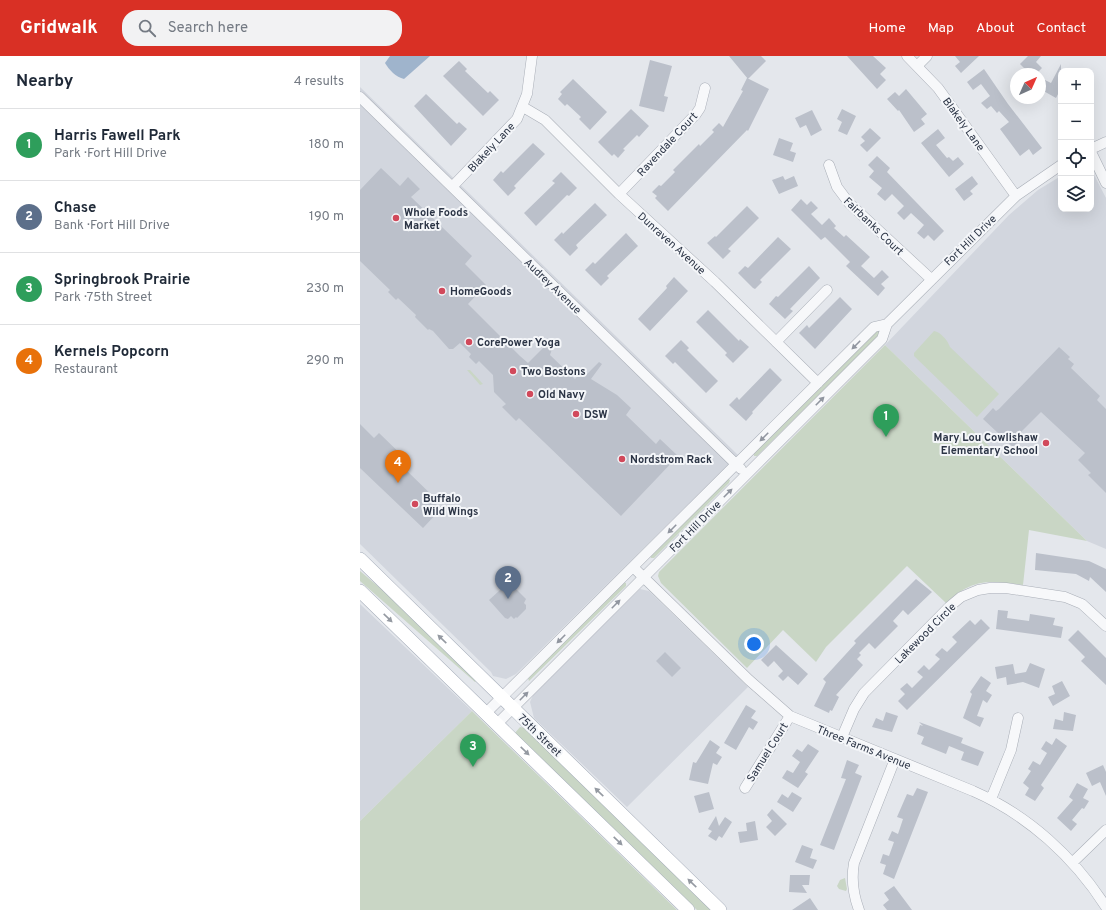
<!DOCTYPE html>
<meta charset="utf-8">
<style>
body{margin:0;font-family:Overpass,sans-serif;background:#f2f2f3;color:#1f2937}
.controls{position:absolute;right:12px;top:12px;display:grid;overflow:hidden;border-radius:8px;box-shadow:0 4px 16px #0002}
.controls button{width:36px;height:36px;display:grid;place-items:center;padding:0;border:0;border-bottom:1px solid #e0e1e3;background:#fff;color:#1f2937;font:20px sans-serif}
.compass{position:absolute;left:650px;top:12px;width:36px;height:36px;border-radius:50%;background:#fff;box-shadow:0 4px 16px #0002;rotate:45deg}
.you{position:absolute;left:394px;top:588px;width:14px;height:14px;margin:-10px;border:3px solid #fff;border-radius:50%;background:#1a73e8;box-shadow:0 0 0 6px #1a73e833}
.badge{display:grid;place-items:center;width:26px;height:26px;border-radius:50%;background:#d93025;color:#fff;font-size:13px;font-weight:700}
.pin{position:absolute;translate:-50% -33px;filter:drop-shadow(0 1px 2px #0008)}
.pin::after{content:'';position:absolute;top:21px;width:14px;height:12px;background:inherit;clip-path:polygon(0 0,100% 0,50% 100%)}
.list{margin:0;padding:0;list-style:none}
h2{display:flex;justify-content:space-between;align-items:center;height:52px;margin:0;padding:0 16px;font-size:17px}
h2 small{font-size:13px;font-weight:400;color:#747a83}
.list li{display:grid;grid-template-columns:26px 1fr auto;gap:12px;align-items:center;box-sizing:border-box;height:72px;padding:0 16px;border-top:1px solid #e0e1e3}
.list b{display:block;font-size:15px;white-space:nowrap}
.list p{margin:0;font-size:13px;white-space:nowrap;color:#747a83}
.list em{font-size:13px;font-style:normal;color:#747a83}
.icon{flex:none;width:22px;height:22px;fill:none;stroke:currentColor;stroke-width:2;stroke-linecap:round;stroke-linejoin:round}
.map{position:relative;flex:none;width:746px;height:854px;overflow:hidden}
header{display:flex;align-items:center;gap:24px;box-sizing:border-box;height:56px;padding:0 20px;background:#d93025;color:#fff}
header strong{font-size:19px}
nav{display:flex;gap:22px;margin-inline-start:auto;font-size:14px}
.search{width:280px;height:36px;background:#f2f2f3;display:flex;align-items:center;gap:10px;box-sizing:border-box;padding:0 14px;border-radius:16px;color:#747a83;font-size:15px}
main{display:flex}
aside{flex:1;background:#fff}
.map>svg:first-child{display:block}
</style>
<header>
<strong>Gridwalk</strong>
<div class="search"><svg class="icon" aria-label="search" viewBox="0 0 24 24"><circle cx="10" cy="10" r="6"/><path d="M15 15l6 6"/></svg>Search here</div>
<nav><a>Home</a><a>Map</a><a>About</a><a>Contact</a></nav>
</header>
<main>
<aside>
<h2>Nearby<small>4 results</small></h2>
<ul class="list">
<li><span class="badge" style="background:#2e9e5b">1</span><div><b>Harris Fawell Park</b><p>Park · Fort Hill Drive</p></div><em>180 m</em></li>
<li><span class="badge" style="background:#5c6f8a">2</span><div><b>Chase</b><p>Bank · Fort Hill Drive</p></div><em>190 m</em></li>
<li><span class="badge" style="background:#2e9e5b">3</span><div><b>Springbrook Prairie</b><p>Park · 75th Street</p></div><em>230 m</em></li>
<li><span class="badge" style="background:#e8710a">4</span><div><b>Kernels Popcorn</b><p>Restaurant</p></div><em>290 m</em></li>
</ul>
</aside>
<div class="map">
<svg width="746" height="854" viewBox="0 0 746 854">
<rect width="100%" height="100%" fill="#e4e7ec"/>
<path fill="#d2d6de" d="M0,31L378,399L156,618L146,623L133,620L131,616L0,488Z
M731,113L746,142V493L727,485L525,289L649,159L678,134L701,120V153H731Z
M280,533L289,535L388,631L267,751L174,662L170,646L174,637Z
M0,548L112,655L0,765Z"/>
<path fill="#c9d6c5" d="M521,271L524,274L397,400H394V397Z
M574,275C581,276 588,285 590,291L639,338L617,361L554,300V297Z
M525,289L727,485L669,474L663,529C629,524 613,522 586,547L547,510L466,591L456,606L423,574L387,612L301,527L298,520L299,516Z
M107,314H110L123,328L120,329Z
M367,422L370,424L369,427L294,502H291L290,500Z
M0,515L33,543L117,624L115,626L0,525Z
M264,526L266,527V530L169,625L168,622Z
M112,655L317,854H0V765Z
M160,671L165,672L353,854H337L155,677Z
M485,822L487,833L486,835L479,833L477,830L480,824Z"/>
<path fill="#9fb4cc" d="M30,0H70L44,23C36,21 29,14 25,7Z"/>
<path fill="#bbc0ca" d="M369,0H401L406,5L388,23Z
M487,0H513L526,12L520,18L526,24L517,33Z
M595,0H619L601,17L595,10L600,6Z
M668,0H681L676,6L682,12L676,18H670L660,8Z
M290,4L312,10L304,40L308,41L304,56L279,50Z
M99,5L107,13L105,15L128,37L130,35L139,44L123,60L83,20Z
M701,8V32L696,42L680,33L685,24L691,27Z
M624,13L648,48L682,92L673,99L669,93L660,100L640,73L649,66L639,55L637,57L631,50L627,53L621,47L630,40L621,28L613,34L607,26Z
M387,22L409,33L388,75L387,74L308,155L295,142L297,140L292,136L299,129L301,130L315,116L313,114L339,88L340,90L354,76L352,74L359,67L363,71L383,35L381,34Z
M213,23L247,56L230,74L219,63L221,61L207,48L205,50L198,43L202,38L200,36Z
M546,33L567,58L561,63L565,68L554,76L539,54L538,55L527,43L535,36L539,40Z
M66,38L97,68L99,66L107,73L91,90L54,50Z
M271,53L289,70L279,81L277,79L263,93L265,94L258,102L254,98L252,100L238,86Z
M482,53L496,60L487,79L478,75L482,66L477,63Z
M452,54L462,74L451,80L446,69L440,72L435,62Z
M510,72L521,82L507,96L500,89L505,85L501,81Z
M578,73L585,82L576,89L587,102L589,101L593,105L598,101L604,108L589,121L561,87Z
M419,82L433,87L430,95L436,97L433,106L413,99Z
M173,87L185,98L154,130L156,132L148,140L133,124L141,115L143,117Z
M517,100L530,112L527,116L584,175L574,185L568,179L564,183L557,177L564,169L551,157L544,164L537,157L544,150L532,138L525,145L517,138L522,132L509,121L514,115L508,109Z
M21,112L40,130L48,121L60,133L51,141L112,200L105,208L126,229L108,248L160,300L168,307L189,286L193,290L190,299L215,323L223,314L227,318L239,306L242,308L231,323L257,339L271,352L266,359L296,388L300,383L318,400L261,460L159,362L156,365L142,351L146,348L134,336L133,319L119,305L116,308L109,301L111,298L100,287L93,293H89L73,275L69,273L68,274L55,261L56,259L38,242L36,244L28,236L30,234L0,205V134Z
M201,116L217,132L209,140L207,139L176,170L164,157L195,127L192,125Z
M423,120L425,124L434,120L438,130L419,138L412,124Z
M612,120L618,128L610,135L613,138L604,145L595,133Z
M441,143L447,149L451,145L458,152L451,158L462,169L469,162L476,170L474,172L484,181L486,179L510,201L501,210L514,222L522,214L529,221L521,228L525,232L518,240L486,210L490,206L465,181L461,184L431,154Z
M235,147L247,159L216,189L218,192L210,200L194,184L202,176L203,178Z
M387,150L399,162L368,193L371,195L363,203L347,187L355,180L356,181Z
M266,177L278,190L247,220L249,222L241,230L225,214L233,206L235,208Z
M418,181L431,193L400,224L402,226L395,233L393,232L378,217L385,210L388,212Z
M449,210L460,222L430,253L433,255L425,263L409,248L416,240L418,241Z
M314,221L328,235L290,275L278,263L307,232L306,230Z
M480,241L492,253L455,293L439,277L447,269L449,272Z
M348,254L379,285L380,283L389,291L373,307L365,299L367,297L336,266Z
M321,284L329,292L327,294L358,325L346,337L315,306L313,308L305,300Z
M699,291L710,301L708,303L714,308L711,312L740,340L737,344L746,353V437L728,419L731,417L718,404L725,397L681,356L662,375L660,379L663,381L653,391L623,363L633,352L636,355L639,353Z
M410,312L422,324L392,356L393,357L386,365L369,349L377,341L379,344Z
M0,368L14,382L19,377L50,407L45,413L79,446L74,450L79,455L63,472L0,412Z
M676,497L729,505L746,513V536L730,521L729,525L716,518L675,514Z
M556,523L572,536L548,559L543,554L533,565L538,570L515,593L509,587L499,597L501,599L497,603L503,609L476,639L479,641L472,655L470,654L469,657L454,650L466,626L463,623L496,587L494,585Z
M149,526L166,543L164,547L166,549V553L157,562L156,561L154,563L151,560L148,563L145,562L129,544Z
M638,554L648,555L647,562L669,565L670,558L695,562L693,569L703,571L701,582L636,573Z
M621,563L630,572L547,654L538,645L545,638L540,633L547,627L552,632L563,621L557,616L564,609L569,614L580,603L575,599L582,592L587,596L597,586L592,581L610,564L615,569Z
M718,574L746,602V629L721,605L725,601L708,584Z
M416,589L448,618L438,629L428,620L423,625L418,620L423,615L414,605L408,611L401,604Z
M305,596L321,612L312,621L296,605Z
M670,607L685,613L679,632L663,626L647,629L646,621L637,623L635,611L653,608L655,618L666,616Z
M621,620L631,627L626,635L632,639L627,647L623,644L617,660L624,662L620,671L603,662L612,638L610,636Z
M702,625L710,640L693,650L688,641L695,638L692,630Z
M386,649L396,655L391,662L398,666L393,674L389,671L376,694L364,687Z
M526,656L538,660L532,676L512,671L516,662L523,665Z
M704,656L716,659L713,675L693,673L695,663L703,665Z
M559,666L603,682L601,687L624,696L618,710L601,704L604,696L589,690L586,698L561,688L564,681L557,678L560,669L563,670Z
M696,682L707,690L681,729L684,732L675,745L665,739L669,732L663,727L671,715L668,713L673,705L680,709L687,697L681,693L686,685L692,689Z
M350,684L360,691L356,697L362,701L357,709L353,707L348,728L329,724L333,706L336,707Z
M448,688L459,695L445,716L448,718L438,732L422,722L427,714L433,717L440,706L432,700L437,693L442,696Z
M487,704L499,709L495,717L502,720L474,794L460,789L486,723L481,722Z
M743,709L746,716V740L740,726L732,730L726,717Z
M717,727L728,733L723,742L729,745L724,753L722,752L712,764L717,768L711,775L697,762L713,744L709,741Z
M557,732L568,736L534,823L523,818L526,809L520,807L523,798L529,800L534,786L528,784L532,775L538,778L543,763L537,761L547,738L553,740Z
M349,736L354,753L339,757L334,740Z
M432,736L442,742L433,756L417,746L422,738L428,742Z
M412,753L427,768L415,780L406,771L412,765L407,759Z
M356,760L359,770L365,761L372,766L362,782L359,780L356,785L348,780L352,775L348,773Z
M395,765L398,784L380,787L378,776L387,775L386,767Z
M442,789L453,793L450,802L457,804L453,813L435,806Z
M430,819H450L449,829H442L447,837L429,836Z
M534,830L552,854H527L523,849L529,844L524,837Z
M450,842L458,854H432Z"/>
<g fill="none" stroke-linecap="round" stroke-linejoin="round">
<g stroke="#a9aeb7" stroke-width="11">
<path id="minor" d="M547,0L578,32L656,140
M557,10L567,0
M0,41L381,413
M163,51L185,64L259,138L355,226L458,327
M731,93L746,86
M731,96L746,127
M469,109L477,131L489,147L571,223
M92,131L157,63L167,38L172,0
M259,138L336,58L340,52L345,32
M416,286L467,234
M273,511L389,624L430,660L613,735C668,759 714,801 746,851
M126,657L514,271L527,268
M137,668L522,283L527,268L656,140L701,109
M482,681L494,653L504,637L589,551L601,541L618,534L630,532H646L705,541L722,548L746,570
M385,732L430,660
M631,743L651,694L658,662
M712,807L746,774
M499,854C493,838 491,824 494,807L535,703"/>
</g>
<g stroke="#a3abb8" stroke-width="14">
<path id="major" d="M0,503L360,854
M0,535L328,854"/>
</g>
<use href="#minor" stroke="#f7f8fa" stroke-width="10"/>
<use href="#major" stroke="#fff" stroke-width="13"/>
</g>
<defs><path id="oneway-solid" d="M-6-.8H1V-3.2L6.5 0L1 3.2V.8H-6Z"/></defs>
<g fill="#9196a0">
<use href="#oneway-solid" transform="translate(496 289) rotate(135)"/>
<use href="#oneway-solid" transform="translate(460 345) rotate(-45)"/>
<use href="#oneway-solid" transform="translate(404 381) rotate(135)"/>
<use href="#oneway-solid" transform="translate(368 437) rotate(-45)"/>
<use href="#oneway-solid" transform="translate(312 473) rotate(135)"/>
<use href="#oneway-solid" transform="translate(256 548) rotate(-45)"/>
<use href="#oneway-solid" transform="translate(201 583) rotate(135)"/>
<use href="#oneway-solid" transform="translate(164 640) rotate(-45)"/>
</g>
<g fill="#959aa2">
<use href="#oneway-solid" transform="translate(28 562) rotate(44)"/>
<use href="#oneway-solid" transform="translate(82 583) rotate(-136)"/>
<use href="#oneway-solid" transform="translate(165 695) rotate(44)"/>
<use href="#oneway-solid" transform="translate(239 736) rotate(-136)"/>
<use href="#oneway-solid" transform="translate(258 785) rotate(44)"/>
<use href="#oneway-solid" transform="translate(332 827) rotate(-136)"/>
</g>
<g fill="#d1495b" stroke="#f4f6f9" stroke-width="1.5">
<circle cx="36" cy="162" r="4"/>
<circle cx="82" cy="235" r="4"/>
<circle cx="109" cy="286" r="4"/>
<circle cx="153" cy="315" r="4"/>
<circle cx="170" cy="338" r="4"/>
<circle cx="216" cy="358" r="4"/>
<circle cx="686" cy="387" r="4"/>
<circle cx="262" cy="403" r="4"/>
<circle cx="55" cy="448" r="4"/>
</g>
<g text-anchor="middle" stroke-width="4" stroke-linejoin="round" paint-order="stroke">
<g font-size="11" fill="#2b3445" stroke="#f4f6f9">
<text transform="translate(604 68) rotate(54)" y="4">Blakely Lane</text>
<text transform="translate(307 88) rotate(-47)" y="4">Ravendale Court</text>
<text transform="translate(131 91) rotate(-47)" y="4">Blakely Lane</text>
<text transform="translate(514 170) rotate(44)" y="4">Fairbanks Court</text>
<text transform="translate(610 184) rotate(-44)" y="4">Fort Hill Drive</text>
<text transform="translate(312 187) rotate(42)" y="4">Dunraven Avenue</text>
<text transform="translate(193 230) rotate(44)" y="4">Audrey Avenue</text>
<text transform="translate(335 470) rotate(-45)" y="4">Fort Hill Drive</text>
<text transform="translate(565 577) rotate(-45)" y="4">Lakewood Circle</text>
<text transform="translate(180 679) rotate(44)" y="4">75th Street</text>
<text transform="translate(504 691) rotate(22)" y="4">Three Farms Avenue</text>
<text transform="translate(407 696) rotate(-58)" y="4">Samuel Court</text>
</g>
<g font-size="11" font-weight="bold" fill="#2b3445" stroke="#f4f6f9" text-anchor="start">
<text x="44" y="160">Whole Foods<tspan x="44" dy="13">Market</tspan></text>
<text x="90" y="239">HomeGoods</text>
<text x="117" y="290">CorePower Yoga</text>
<text x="161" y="319">Two Bostons</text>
<text x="178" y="342">Old Navy</text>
<text x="224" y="362">DSW</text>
<text x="678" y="385" text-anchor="end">Mary Lou Cowlishaw<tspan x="678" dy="13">Elementary School</tspan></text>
<text x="270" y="407">Nordstrom Rack</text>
<text x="63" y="446">Buffalo<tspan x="63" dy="13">Wild Wings</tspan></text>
</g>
</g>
</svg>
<div class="controls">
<button>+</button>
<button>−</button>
<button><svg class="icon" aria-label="locate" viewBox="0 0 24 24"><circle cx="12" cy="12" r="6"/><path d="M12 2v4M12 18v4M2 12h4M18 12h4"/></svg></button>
<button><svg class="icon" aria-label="layers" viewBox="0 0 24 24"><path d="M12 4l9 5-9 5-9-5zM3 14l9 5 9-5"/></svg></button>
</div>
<svg class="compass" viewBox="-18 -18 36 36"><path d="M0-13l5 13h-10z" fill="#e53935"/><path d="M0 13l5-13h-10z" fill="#747a83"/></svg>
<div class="you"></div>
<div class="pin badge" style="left:526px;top:381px;background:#2e9e5b">1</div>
<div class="pin badge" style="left:148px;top:543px;background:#5c6f8a">2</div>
<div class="pin badge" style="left:113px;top:711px;background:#2e9e5b">3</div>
<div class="pin badge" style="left:38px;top:427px;background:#e8710a">4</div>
</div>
</main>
